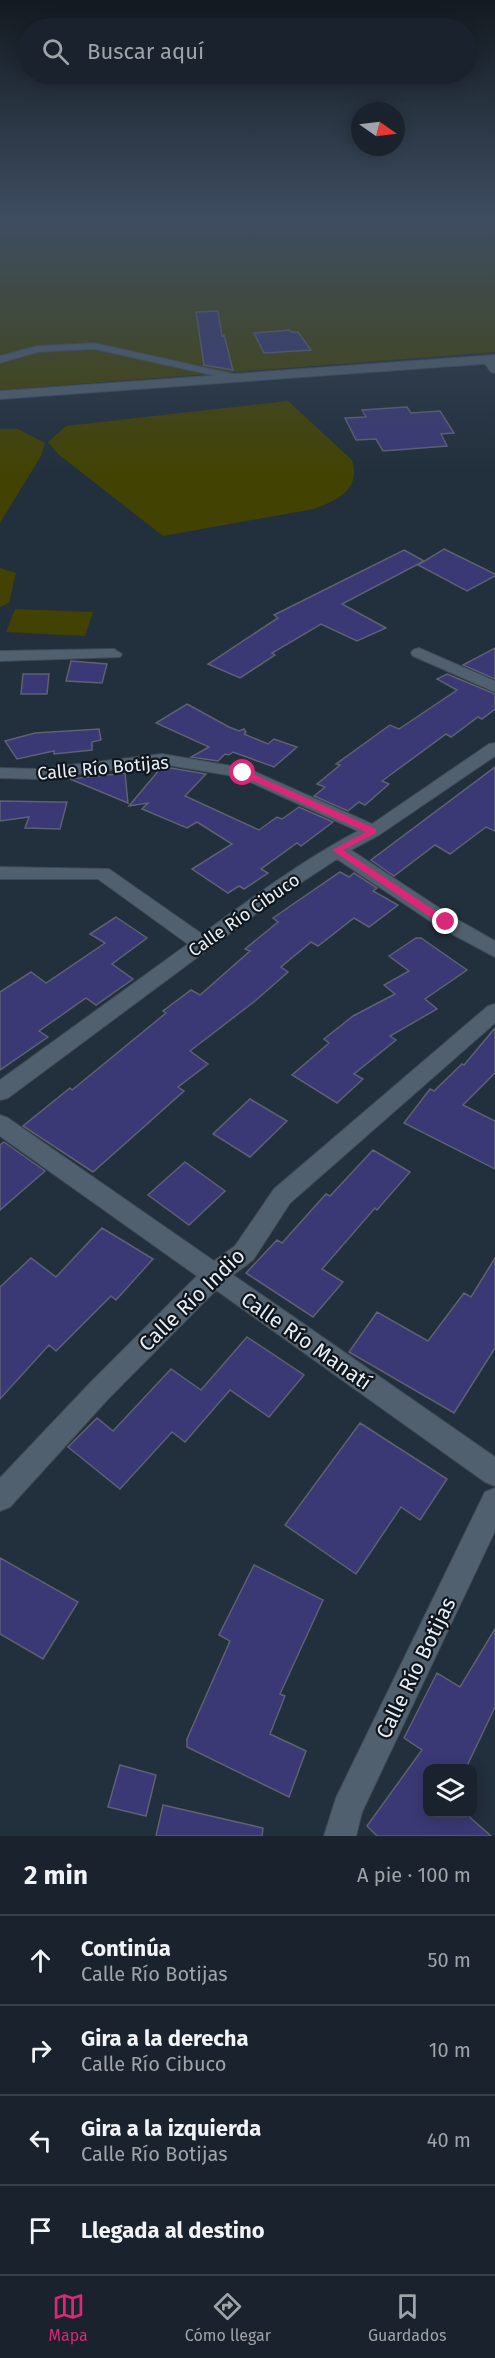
<!DOCTYPE html>
<html lang="es">
<meta charset="utf-8">
<style>
body{margin:0;font-family:"Fira Sans",sans-serif;background:#232b35;color:#f1f3f6}
.controls{position:absolute;right:18px;bottom:18px;display:grid;overflow:hidden;border-radius:12px;box-shadow:0 3px 15px #0003}
.controls button{width:54px;height:54px;display:grid;place-items:center;padding:0;border:0;border-bottom:2px solid #384049;background:#1a232d;color:#f1f3f6;font:30px sans-serif}
.compass{position:absolute;left:351px;top:102px;width:54px;height:54px;border-radius:50%;background:#1a232d;box-shadow:0 3px 15px #0003;rotate:104deg}
.stop{position:absolute;width:18px;height:18px;margin:-14px;border:4px solid #db2777;border-radius:50%;background:#fff}
.stop.end{background:#db2777;border-color:#fff;box-shadow:0 2px 6px #0008}
.list{margin:0;padding:0;list-style:none}
h2{display:flex;justify-content:space-between;align-items:center;height:78px;margin:0;padding:0 24px;font-size:26px}
h2 small{font-size:20px;font-weight:400;color:#9fa4aa}
.list li{display:grid;grid-template-columns:39px 1fr auto;gap:18px;align-items:center;box-sizing:border-box;height:90px;padding:0 24px;border-top:2px solid #384049}
.list b{display:block;font-size:22px;white-space:nowrap}
.list p{margin:0;font-size:20px;white-space:nowrap;color:#9fa4aa}
.list em{font-size:20px;font-style:normal;color:#9fa4aa}
.icon{flex:none;width:33px;height:33px;fill:none;stroke:currentColor;stroke-width:2;stroke-linecap:round;stroke-linejoin:round}
.map{position:relative;flex:none;width:495px;height:1836px;overflow:hidden}
.search{position:absolute;background:#1a232d;box-shadow:0 3px 15px #0003;left:18px;right:18px;top:18px;height:66px;display:flex;align-items:center;gap:15px;box-sizing:border-box;padding:0 21px;border-radius:33px;color:#9fa4aa;font-size:22px}
.sheet{height:438px;background:#1a232d}
nav{display:flex;justify-content:space-around;align-items:center;box-sizing:border-box;height:84px;border-top:2px solid #384049;background:#1a232d;font-size:16px;color:#9fa4aa}
nav a{display:grid;justify-items:center;gap:3px}
nav .on{color:#db2777}
.map>svg:first-child{display:block}
</style>
<div class="map">
<svg width="495" height="1836" viewBox="0 0 495 1836">
<rect width="100%" height="100%" fill="#222f3c"/>
<path fill="#424303" d="M0,217H495V352L0,390Z
M288,401L352,460C361,490 338,500 314,509L163,536L58,454L48,442L66,426Z
M0,429H18L45,443L41,456L0,523Z
M0,568L16,573L9,603L0,607Z
M15,609L93,612L85,636L6,632Z"/>
<path fill="#3a3975" stroke="#5e6073" stroke-width="1.5" d="M218,311L222,336L224,335L233,370L204,365L196,312Z
M290,330L292,332H298L311,350L264,353L254,333Z
M407,407L411,413L440,411L454,433L441,434L447,446L383,451L376,439L356,440L345,418L366,417L362,410Z
M444,549L495,574V576L467,591L418,565Z
M404,550L424,561L342,604L386,628L357,641L321,624L272,653L275,655L240,678L208,664L278,618L274,615Z
M495,648V679L463,665Z
M71,661L107,664L102,683L66,681Z
M23,674H49L47,694H21Z
M447,674L495,694V709L482,719L478,717L451,737L446,734L382,781L389,784L365,805L359,802L348,811L314,796L325,787L317,784L340,765L336,764L390,725L399,729L457,690L437,679Z
M187,704L229,727L239,731L244,729L246,732L244,734L268,744L274,739L297,747L274,767L233,752L229,755L225,754L218,761L191,757L209,747L156,723Z
M99,729L101,740L92,742V750L54,754V751L17,759L5,741L35,733Z
M495,767V831L486,827L450,854L435,845L394,876L371,860Z
M171,768L206,774L185,796L259,830L277,817L282,819L299,807L333,822L301,846L297,843L261,869L268,873L244,889L239,886L228,893L192,869L232,844L197,822L187,828L142,809L148,803L129,806L160,769L165,771Z
M125,773L128,803L70,779Z
M0,801L58,802H67L60,829L25,828L29,817L0,821Z
M340,872L349,877L354,873L377,888L373,891L398,905L369,927L354,918L318,946L311,942L281,967L288,972L255,1001L190,1051L208,1064L178,1087L184,1091L93,1172L23,1126L70,1088L72,1090L166,1013L163,1011L191,990L200,995L250,951L245,949L278,922L273,918Z
M116,917L147,938L112,964L133,979L96,1005L86,998L39,1031L48,1037L0,1070V992L31,972L46,983L105,943L90,934Z
M416,938H421L467,970L425,999L437,1009L390,1036L396,1040L354,1074L363,1079L337,1103L292,1075L329,1043L324,1039L353,1016L395,994L384,985L409,971L389,956Z
M495,1028V1073L463,1105L495,1121V1169L404,1123L430,1089L434,1091L462,1064L464,1065Z
M250,1099L287,1121L250,1157L213,1134Z
M4,1142L45,1171L0,1210V1145Z
M373,1150L410,1172L377,1210L375,1208L322,1269L343,1282L313,1317L246,1273L277,1240L282,1243L326,1194L330,1196Z
M185,1162L225,1191L189,1225L148,1195Z
M102,1228L153,1259L116,1300L111,1296L56,1351L49,1345L0,1399V1287L31,1258L56,1277Z
M495,1258V1348L454,1413L349,1352L377,1312L428,1341L464,1293L471,1297Z
M247,1337L304,1375L269,1417L230,1390L185,1442L172,1432L120,1489L68,1447L97,1418L113,1431L171,1369L201,1390Z
M360,1423L447,1479L420,1520L401,1507L356,1574L285,1525Z
M0,1558L78,1602L43,1659L0,1634Z
M254,1565L323,1600L280,1694L285,1696L270,1734L306,1751L289,1797L187,1747V1739L230,1641L219,1635Z
M495,1629V1707L466,1768H428V1814H466L491,1836H377L367,1826L422,1750L404,1738L437,1673L460,1687Z
M120,1765L156,1775L146,1816L108,1807Z
M163,1805L263,1828L262,1836H156Z"/>
<g fill="none" stroke-linecap="round" stroke-linejoin="round">
<g stroke="#3f4b56" stroke-width="2">
<path id="minor" d="M94,343L234,374L240,377L234,380L94,349L38,352L0,363V356L37,346Z
M488,357L495,362V373L491,372L482,360Z
M419,648L495,681V692L413,656L411,653L413,650Z
M114,649L122,654L120,657L0,661V651Z
M495,743V756L379,835L351,850L453,917L495,941V957L439,927L337,859L273,901L8,1098L0,1100V1080L188,944L98,879H0V867L109,869L202,934C252,898 303,860 358,831L239,777L162,764L37,779L0,778V768L37,769L162,754L249,769L372,824L489,744Z
M495,1004V1023L290,1203L253,1260L233,1275L495,1457V1486L485,1482L216,1290L108,1399L10,1507L0,1511V1478L90,1383L197,1276L0,1136V1115L8,1118L214,1261L235,1246L274,1189L488,1006Z
M495,1488V1531L362,1812L356,1836H324L336,1798L485,1492Z"/>
</g>
<g stroke="#3f4b56" stroke-width="2">
<path id="tertiary" d="M495,355V363L0,399V391Z"/>
</g>
<use href="#minor" fill="#51606f" fill-rule="evenodd"/>
<use href="#tertiary" fill="#51606f" fill-rule="evenodd"/>
</g>
<linearGradient id="sky" x2="0" y2="1"><stop stop-color="#131a21"/><stop offset="0.46" stop-color="#3e4d61"/><stop offset="1" stop-color="#3e4d61" stop-opacity="0"/></linearGradient>
<rect width="495" height="474" fill="url(#sky)"/>
<path fill="#db2777" d="M240,771H246L376,829V833L343,850L449,920V925H442L332,850L366,832L240,775Z"/>
<g text-anchor="middle" stroke-width="4.5" stroke-linejoin="round" paint-order="stroke">
<g font-size="18" fill="#e6eff8" stroke="#10161c">
<text transform="translate(103 768) rotate(-5)" y="6">Calle Río Botijas</text>
<text transform="translate(244 915) rotate(-35)" y="6">Calle Río Cibuco</text>
</g>
<g font-size="21" fill="#e6eff8" stroke="#10161c">
<text transform="translate(192 1300) rotate(-44)" y="7">Calle Río Indio</text>
<text transform="translate(306 1341) rotate(35)" y="7">Calle Río Manatí</text>
<text transform="translate(416 1668) rotate(-64)" y="7">Calle Río Botijas</text>
</g>
</g>
</svg>
<div class="controls">
<button><svg class="icon" aria-label="layers" viewBox="0 0 24 24"><path d="M12 4l9 5-9 5-9-5zM3 14l9 5 9-5"/></svg></button>
</div>
<svg class="compass" viewBox="-18 -18 36 36"><path d="M0-13l5 13h-10z" fill="#e53935"/><path d="M0 13l5-13h-10z" fill="#9fa4aa"/></svg>
<div class="stop" style="left:243px;top:773px"></div>
<div class="stop end" style="left:446px;top:922px"></div>
<div class="search"><svg class="icon" aria-label="search" viewBox="0 0 24 24"><circle cx="10" cy="10" r="6"/><path d="M15 15l6 6"/></svg>Buscar aquí</div>
</div>
<section class="sheet">
<h2>2 min<small>A pie · 100 m</small></h2>
<ul class="list">
<li><svg class="icon" aria-label="ahead" viewBox="0 0 24 24"><path d="M12 20V5M6 11l6-6 6 6"/></svg><div><b>Continúa</b><p>Calle Río Botijas</p></div><em>50 m</em></li>
<li><svg class="icon" aria-label="right" viewBox="0 0 24 24"><path d="M7 20v-9h11M14 6l5 5-5 5"/></svg><div><b>Gira a la derecha</b><p>Calle Río Cibuco</p></div><em>10 m</em></li>
<li><svg class="icon" aria-label="left" viewBox="0 0 24 24"><path d="M17 20v-9H6M10 6l-5 5 5 5"/></svg><div><b>Gira a la izquierda</b><p>Calle Río Botijas</p></div><em>40 m</em></li>
<li><svg class="icon" aria-label="arrive" viewBox="0 0 24 24"><path d="M6 21V4h12l-3 4 3 4H6"/></svg><div><b>Llegada al destino</b></div></li>
</ul>
</section>
<nav>
<a class="on"><svg class="icon" aria-label="map" viewBox="0 0 24 24"><path d="M3 6l6-2 6 2 6-2v14l-6 2-6-2-6 2zM9 4v14M15 6v14"/></svg>Mapa</a>
<a><svg class="icon" aria-label="directions" viewBox="0 0 24 24"><path d="M12 3l9 9-9 9-9-9zM9 14v-3h6M13 9l2 2-2 2"/></svg>Cómo llegar</a>
<a><svg class="icon" aria-label="saved" viewBox="0 0 24 24"><path d="M7 4h10v16l-5-4-5 4z"/></svg>Guardados</a>
</nav>
